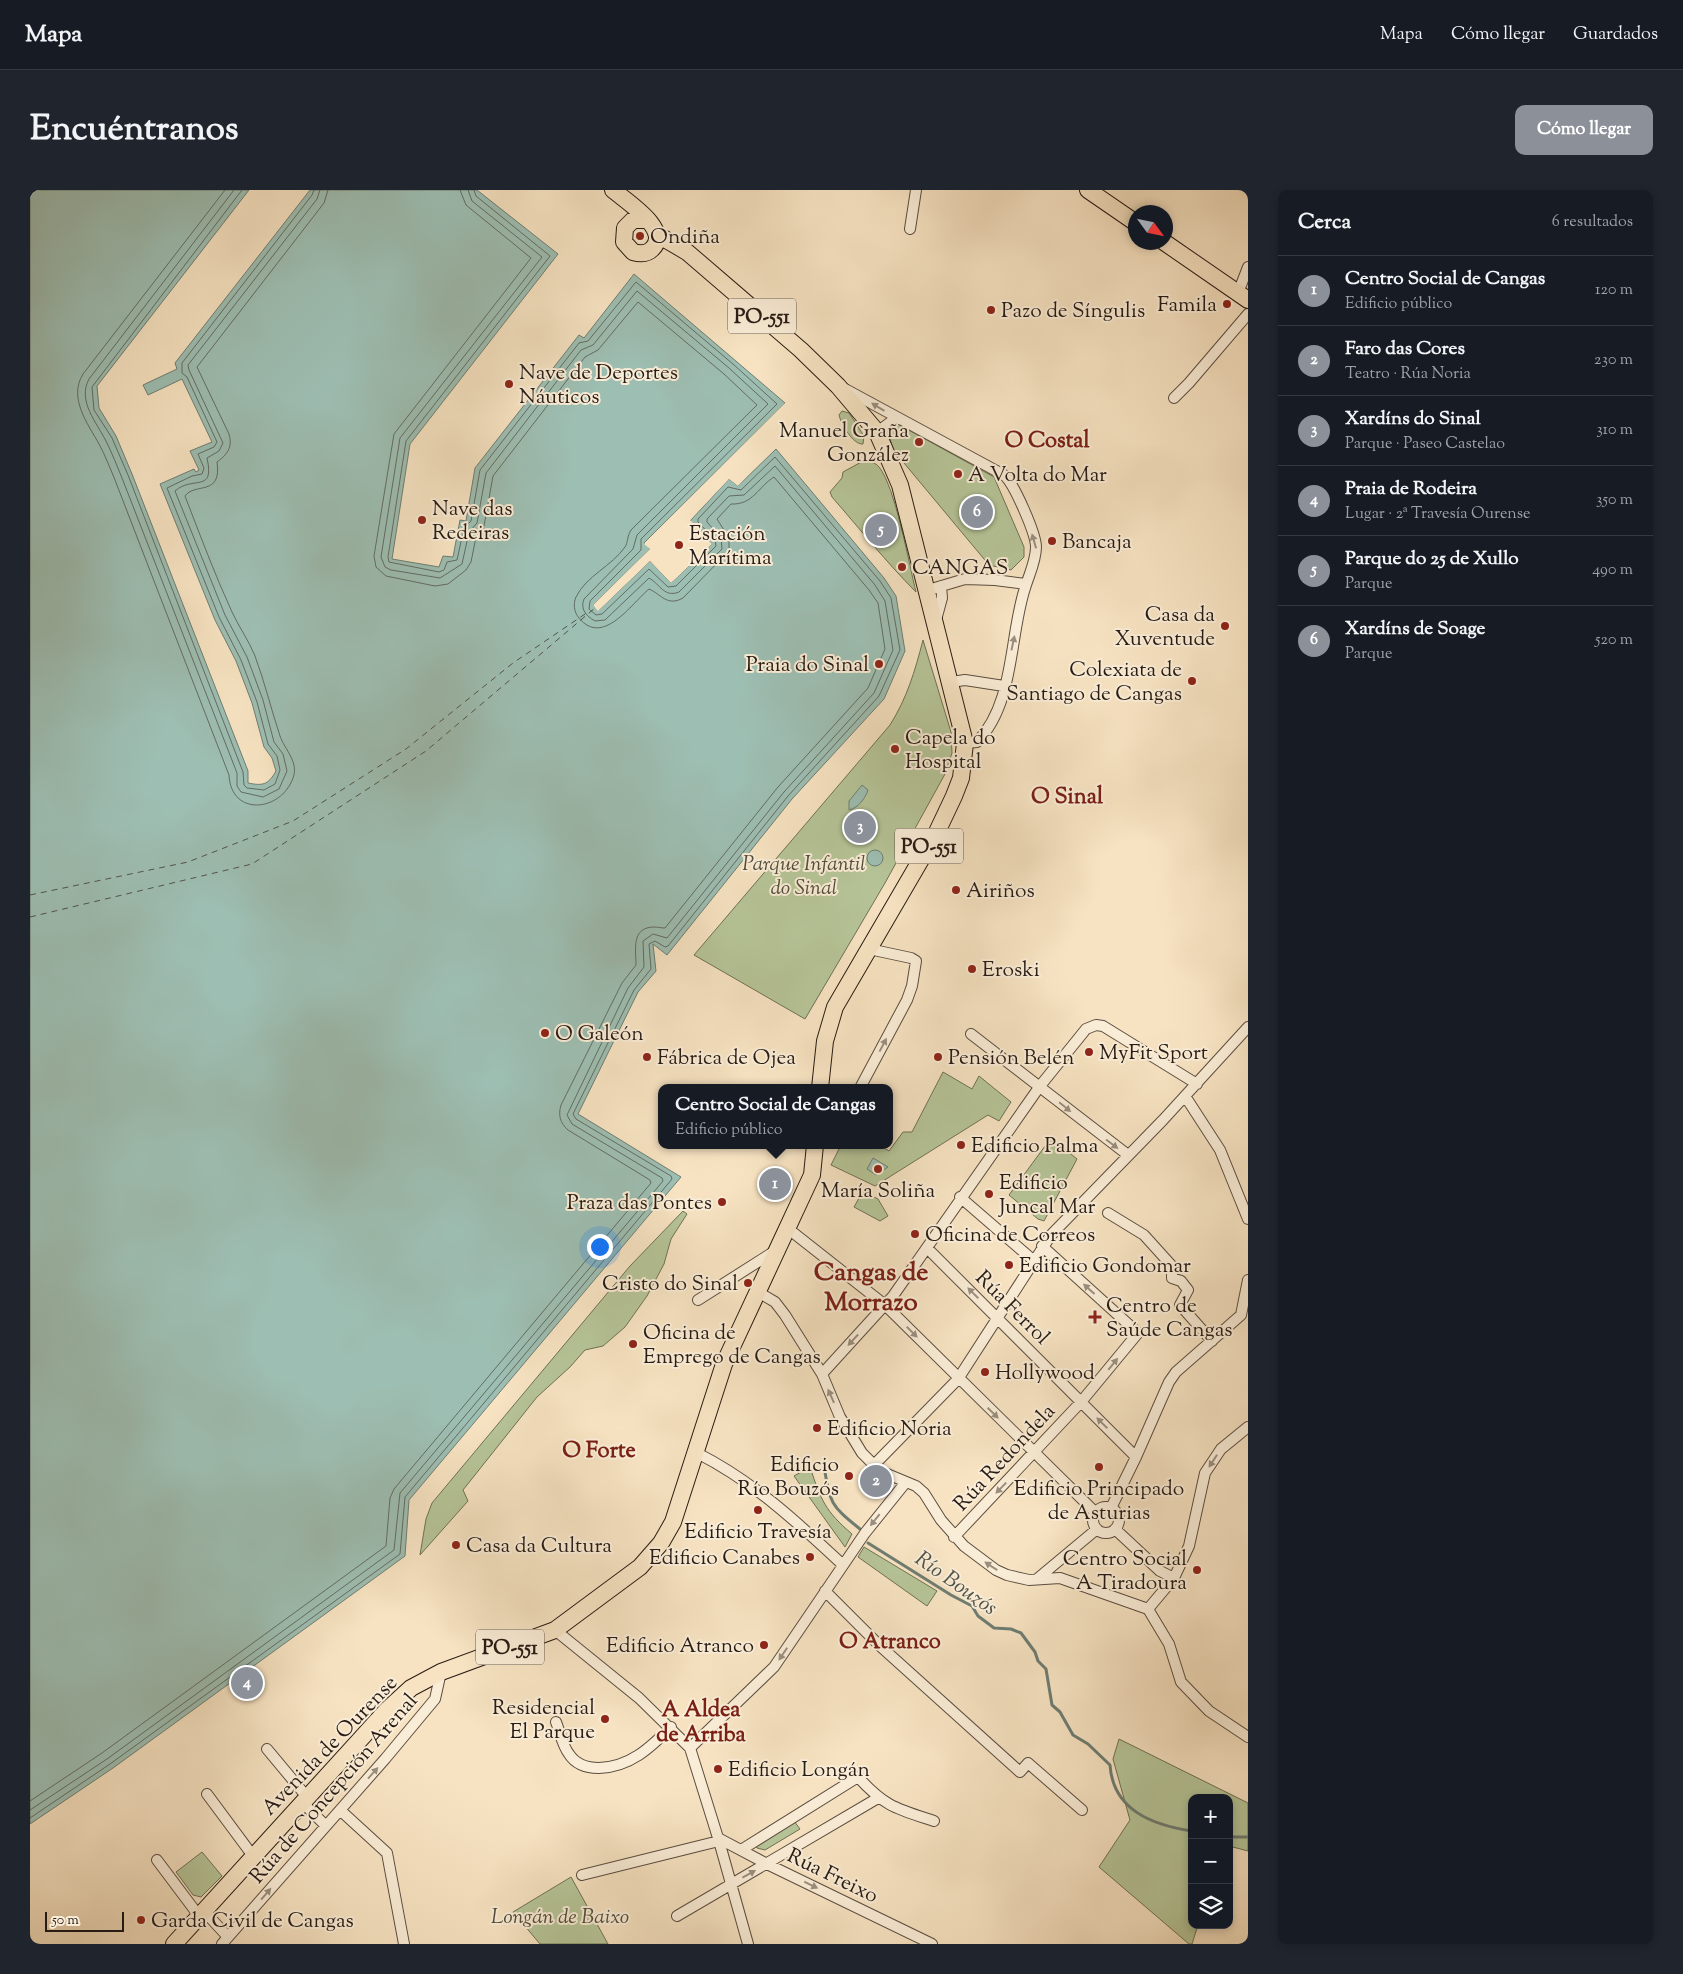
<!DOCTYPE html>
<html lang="es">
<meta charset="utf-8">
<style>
body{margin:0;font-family:"Sorts Mill Goudy",serif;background:#20242c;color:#f1f3f6}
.controls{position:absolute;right:15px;bottom:15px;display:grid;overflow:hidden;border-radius:10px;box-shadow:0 2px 8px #0003}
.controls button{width:45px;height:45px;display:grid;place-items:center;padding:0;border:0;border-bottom:1px solid #363941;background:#171b24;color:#f1f3f6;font:25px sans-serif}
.compass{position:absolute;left:1098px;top:15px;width:45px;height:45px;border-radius:50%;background:#171b24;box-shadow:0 2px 8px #0003;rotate:123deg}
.scale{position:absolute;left:15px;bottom:12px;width:79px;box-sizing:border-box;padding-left:5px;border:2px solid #271b14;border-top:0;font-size:14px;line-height:18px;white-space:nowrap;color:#271b14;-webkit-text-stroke:4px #faedd7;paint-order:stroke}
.you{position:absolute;left:569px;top:1056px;width:18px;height:18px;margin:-12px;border:4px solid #fff;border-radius:50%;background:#1a73e8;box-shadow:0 0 0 8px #1a73e833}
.badge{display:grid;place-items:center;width:32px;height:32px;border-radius:50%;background:#8c9099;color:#fff;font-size:16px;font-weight:700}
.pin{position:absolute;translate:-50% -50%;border:2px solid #fff;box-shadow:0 1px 5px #0006}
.popup{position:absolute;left:628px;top:894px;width:235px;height:65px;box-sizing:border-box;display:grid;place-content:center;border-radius:10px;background:#171b24;filter:drop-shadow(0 1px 4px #0005);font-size:16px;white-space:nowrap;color:#9ea1a6}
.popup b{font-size:19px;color:#f1f3f6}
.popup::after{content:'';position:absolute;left:50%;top:100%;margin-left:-10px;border:10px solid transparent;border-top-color:#171b24}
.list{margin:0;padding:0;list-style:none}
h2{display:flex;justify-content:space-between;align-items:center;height:65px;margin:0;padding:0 20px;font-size:21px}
h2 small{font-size:16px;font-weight:400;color:#9ea1a6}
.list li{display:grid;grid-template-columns:32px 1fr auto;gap:15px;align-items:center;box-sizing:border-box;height:70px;padding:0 20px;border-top:1px solid #363941}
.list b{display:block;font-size:19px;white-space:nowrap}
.list p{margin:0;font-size:16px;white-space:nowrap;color:#9ea1a6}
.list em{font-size:16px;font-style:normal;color:#9ea1a6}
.icon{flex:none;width:28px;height:28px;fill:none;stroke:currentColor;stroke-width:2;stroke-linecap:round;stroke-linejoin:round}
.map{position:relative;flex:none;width:1218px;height:1754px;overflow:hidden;border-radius:10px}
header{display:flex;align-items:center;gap:30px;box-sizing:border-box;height:70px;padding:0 25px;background:#171b24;border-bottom:1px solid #363941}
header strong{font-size:24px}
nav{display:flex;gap:28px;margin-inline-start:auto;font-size:18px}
.intro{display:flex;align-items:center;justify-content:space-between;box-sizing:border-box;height:120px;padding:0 30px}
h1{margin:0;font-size:35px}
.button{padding:12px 22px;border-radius:10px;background:#8c9099;color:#fff;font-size:18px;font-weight:700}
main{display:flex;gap:30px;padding:0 30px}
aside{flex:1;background:#171b24;border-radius:10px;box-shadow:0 2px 8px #0003}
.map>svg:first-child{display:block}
</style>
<header>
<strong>Mapa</strong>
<nav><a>Mapa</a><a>Cómo llegar</a><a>Guardados</a></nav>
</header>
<div class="intro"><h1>Encuéntranos</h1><a class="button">Cómo llegar</a></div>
<main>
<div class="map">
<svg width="1218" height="1754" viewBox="0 0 1218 1754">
<rect width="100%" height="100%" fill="#f7e3c2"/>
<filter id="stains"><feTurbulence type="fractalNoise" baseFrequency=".004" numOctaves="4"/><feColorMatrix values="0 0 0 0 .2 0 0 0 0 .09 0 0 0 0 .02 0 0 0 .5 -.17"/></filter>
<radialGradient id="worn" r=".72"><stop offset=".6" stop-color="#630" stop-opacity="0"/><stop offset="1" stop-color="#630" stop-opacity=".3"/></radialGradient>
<path fill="#b6c598" stroke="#6e7056" d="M812,221L819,223L834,246L833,254C823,255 811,234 809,225Z
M866,233L964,287L994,357V367L981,380L959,375L864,261L857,240Z
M835,270C840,272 845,272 849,277C865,296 879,374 886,402C856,372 830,339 802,307L800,302L812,288L813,282Z
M893,450L921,542L922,563L915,584L855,693L775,829L664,765L860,535C877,508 885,481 893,450Z
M913,882L942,899L949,886L981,912L969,931L958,925L845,996L801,975L811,955H849L859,961L873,942H882Z
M1021,948L1047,969L1014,1031L1008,1029L979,1005Z
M833,1001L848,1009L858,1026L850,1031L824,1017Z
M653,1021L657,1024L641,1049L634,1074L617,1106L595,1137L573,1156L555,1160L540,1177L507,1207L433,1300L438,1311L390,1365L396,1329L402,1313L600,1076Z
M780,1277C791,1310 795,1321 822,1344L815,1357L764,1286Z
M834,1357L907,1401L897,1416L828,1367Z
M1089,1549L1218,1613V1661L1199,1656V1608H1162V1735H1168L1162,1754H1159L1069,1677L1100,1630L1083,1569Z
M764,1631L770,1639L735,1660L727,1658L726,1655Z
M172,1662L192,1686L171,1707L163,1705L146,1682Z
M541,1687L578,1754H510L483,1722Z"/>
<path fill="#9dbeb2" stroke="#6e7d73" d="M0,0H219L67,196L69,218L86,246L102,284L218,581V593C233,596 238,595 246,581L242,568L234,557L222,513L206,471L185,430L130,294L164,279L166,282L169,280L160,261L182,252L152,189L118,205L113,195L147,179L145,173L280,0H447L528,64L380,254L362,369L409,377L413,366L423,367L430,330L436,331L445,278L549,145L554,148L604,84L755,213L614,353L620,359L563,415L569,420L620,371L641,393L682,354L660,331L699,289L708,296L746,259L854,388L866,406L875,461L854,509L762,609L637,765L623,754L626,781L608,802L548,924L651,987L379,1310L375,1366L83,1578L0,1634Z
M832,595L838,600C835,609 828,618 819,620V611Z
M837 668a8 8 0 1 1 16 0a8 8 0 1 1-16 0Z
M843,968L858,977L846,985L837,979Z"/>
<path fill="#f7e3c2" d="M755,213L754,218L618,353L622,360L566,415L568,417L619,369L641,390L678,354L658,332V329L698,287L708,293L746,256L708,296L699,289L660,330L682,354L641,393L620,371L568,421L563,415L620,359L614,354Z"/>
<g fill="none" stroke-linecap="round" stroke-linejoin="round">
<path stroke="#626c63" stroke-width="1" d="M195,0L53,184C38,208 58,234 69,254C75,265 80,278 85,290L199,585C201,627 251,622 263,588C269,572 255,560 250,546C241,519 235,493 225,466C219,451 209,437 202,422C185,385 170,345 155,306C165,292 192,307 187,272C197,265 203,257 199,244L167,177L294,13L298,0
M204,0L59,189C47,211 67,233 76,251C82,263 87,276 92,288L207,583V596L211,602L233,607L249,599L257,581L253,564L244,552L233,510L217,467L195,425L145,301C163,285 185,304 177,268L189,261L193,253L159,180L158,175L287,9L290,0
M212,0L62,197L64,220L82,248L98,285L213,582L214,595L217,598L234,600L245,594L250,580L247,566L238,554L227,512L211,470L189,427L137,298L162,286L172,284L174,278L168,264L184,257L187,252L157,187L152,183V173L282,5L284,0
M0,1611L72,1563L356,1356L360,1308L364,1299L621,993L620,990L538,940C530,933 528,925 531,915L592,793L606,775C606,760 601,738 623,737C628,737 631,738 635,738L748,597L838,498L855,459L848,413L839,400L744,287C728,297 723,315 701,314L687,329L699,348V361L653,408C637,417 631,404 619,399C601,414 573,457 549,428C544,422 543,414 546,407C556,386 582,376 595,357C598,353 597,346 601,340L727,215L694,184L608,112L568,160L555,167L463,286L454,336L446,347L441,372L436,380L418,394L405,396L356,386L346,377L344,366L364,244L501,68L436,15L430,0
M0,1620L77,1569L364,1360L370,1303L633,991L632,988L542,934L537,925L598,798L614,777L613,751L623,744L637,748L754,602L844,503L863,460L855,411L845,395L745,276L714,305L699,306L677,329V332L691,348L692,359L649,402C634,408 630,394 619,388L575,430L565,431C556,426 550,419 554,409L603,359L607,345L738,214L699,178L607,101L563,155L551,160L456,283L447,333L439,342L432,374L410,388L361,380L355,377L351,367L370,248L512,67L442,11L438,0
M0,1628L80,1574L370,1364L375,1307L642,989L641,986L546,929L543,924L604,800L621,779L619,754L625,751L635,757L638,756L758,606L849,506L870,460L861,408L850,391L745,267L711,300L698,297L668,329V332L685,350L686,356L646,396L638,397L619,379L572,424L566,425L559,419L560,411L611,360V349L747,214L703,174L606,92L558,151L549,153L450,280L441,331L434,338L427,370L417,372L414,380L409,382L359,372L358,367L376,251L520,66L446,6L444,0"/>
<path stroke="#6e7d73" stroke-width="3" d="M794,1276C800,1313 800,1315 830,1339
M838,1353L921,1405L942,1416L948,1426L964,1438L981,1439L991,1443L1005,1462L1008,1471L1016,1479L1022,1515L1030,1522L1043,1545L1058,1554L1080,1575C1083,1620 1122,1635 1162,1641
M1199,1647H1218"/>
<path stroke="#50544b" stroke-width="1" stroke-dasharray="6 5" stroke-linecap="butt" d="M0,705L158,672L263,631L376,559L483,473L558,422
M0,727L222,674L396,561L565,418"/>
<g stroke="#5b4d40" stroke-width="12">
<path id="street" d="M880,39L886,0
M1208,103L1218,77
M815,199L974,285C984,293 1006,344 1006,357C1006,371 999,385 995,398C979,447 985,513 947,552L935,553
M1144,208L1159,193L1218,124
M847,242L866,228
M898,400L935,389L965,390L996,394
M906,430L912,408L911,396
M921,492L935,490L974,496
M941,844L1098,965
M830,898L877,810L882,796L886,771L881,768L839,759
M1155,906L1190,960L1218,1029
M930,1007L1003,1070
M1078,1023L1114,1045L1142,1076V1088L1151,1091L1158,1100L1150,1115L1182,1151
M756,1037L855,1115L1066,1323
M897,1058L1106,1267
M728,1102L745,1112L755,1125L792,1184L810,1227L832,1263L850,1281L886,1296L894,1303L911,1330L934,1356L966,1380L977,1385L999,1390L1030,1388L1118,1419
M668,1110L745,1061
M792,1184L863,1106L1010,896L1056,839L1066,835L1073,836L1167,894
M667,1263C723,1291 768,1333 813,1375
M843,1276L928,1189L1021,1045L1133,930L1218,837
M1063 1330a13 13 0 1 1 26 0a13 13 0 1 1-26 0Z
M1081,1318L1106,1267L1139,1192L1146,1182L1211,1125L1218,1090
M1085,1339L1130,1381L1144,1388
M924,1347L1051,1212L1108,1143L1012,1056
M1007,1389L1067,1339
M795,1401L849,1455L990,1582L998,1573L1052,1620
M1118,1419L1144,1388L1159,1356L1175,1283L1191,1259L1218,1237
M1118,1419L1139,1454L1151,1492L1179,1521L1218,1547
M525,1440L609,1508L660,1558L689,1651L718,1754
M526,1532C530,1542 532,1555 539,1564C546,1575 557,1578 569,1578C600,1577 620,1558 641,1537
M660,1558L744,1477L835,1343L876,1292
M237,1559L277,1607
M177,1604L223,1666
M272,1612L296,1636
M310,1620L357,1663L374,1754
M688,1648L737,1674L902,1754
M711,1660L828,1587C855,1617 867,1619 904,1631
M127,1670L169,1726
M552,1685L689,1651
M174,1721L198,1747
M647,1726L848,1608
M192,1754L355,1569L405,1509L411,1482"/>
</g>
<g stroke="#271b14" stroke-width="18">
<path id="primary" d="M583,0C597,12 642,40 622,59C617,64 610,64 603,62L594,52L595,38L603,30H617
M1058,0L1106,33
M628,45L657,62L771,160L808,196L847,242L870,295L935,553L931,588L924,606L907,642L805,817L795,851L790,898
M1134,52L1218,110
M144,1754L357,1520L381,1498L411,1482L525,1440L610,1377L631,1353L643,1332L694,1174L782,985L785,955"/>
</g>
<use href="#street" stroke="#faedd7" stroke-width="10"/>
<use href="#primary" stroke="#f7e3c2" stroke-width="16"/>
</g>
<defs><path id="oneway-solid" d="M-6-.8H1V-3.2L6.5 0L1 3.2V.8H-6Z" transform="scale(1.25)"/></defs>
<g fill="#9b8e7f">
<use href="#oneway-solid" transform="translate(848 217) rotate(-149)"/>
<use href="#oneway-solid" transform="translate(1004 351) rotate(-106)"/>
<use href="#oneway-solid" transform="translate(983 453) rotate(-78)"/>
<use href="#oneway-solid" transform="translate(853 855) rotate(-62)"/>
<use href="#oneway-solid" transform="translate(1035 917) rotate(39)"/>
<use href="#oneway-solid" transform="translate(1082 954) rotate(37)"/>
<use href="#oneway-solid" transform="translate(1059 1099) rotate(-138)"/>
<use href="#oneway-solid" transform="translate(943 1103) rotate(-135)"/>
<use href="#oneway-solid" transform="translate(882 1142) rotate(45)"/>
<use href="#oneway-solid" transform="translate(823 1150) rotate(133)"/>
<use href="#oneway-solid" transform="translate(1083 1174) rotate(-51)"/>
<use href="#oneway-solid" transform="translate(801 1206) rotate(-114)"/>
<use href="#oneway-solid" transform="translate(963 1223) rotate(44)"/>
<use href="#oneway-solid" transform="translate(1072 1233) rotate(-135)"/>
<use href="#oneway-solid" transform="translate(1183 1271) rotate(123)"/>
<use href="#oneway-solid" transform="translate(971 1298) rotate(134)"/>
<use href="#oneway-solid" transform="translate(845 1330) rotate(129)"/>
<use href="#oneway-solid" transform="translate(961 1376) rotate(-147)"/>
<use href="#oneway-solid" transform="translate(753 1464) rotate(124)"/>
<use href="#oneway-solid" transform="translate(343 1583) rotate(-48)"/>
<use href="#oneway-solid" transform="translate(719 1684) rotate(-29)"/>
<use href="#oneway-solid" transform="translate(781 1695) rotate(26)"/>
<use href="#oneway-solid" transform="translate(236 1704) rotate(-49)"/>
</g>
<g fill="#8f2418" stroke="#faedd7" stroke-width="2">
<circle cx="610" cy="46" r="5"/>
<circle cx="1197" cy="114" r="5"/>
<circle cx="961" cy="120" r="5"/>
<circle cx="479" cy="194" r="5"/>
<circle cx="889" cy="252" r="5"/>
<circle cx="928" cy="284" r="5"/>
<circle cx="392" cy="330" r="5"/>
<circle cx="1022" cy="351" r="5"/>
<circle cx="649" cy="355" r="5"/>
<circle cx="872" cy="377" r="5"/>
<circle cx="1195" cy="436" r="5"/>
<circle cx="849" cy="474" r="5"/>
<circle cx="1162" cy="491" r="5"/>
<circle cx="865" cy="559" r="5"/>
<circle cx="926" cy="700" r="5"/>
<circle cx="942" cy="779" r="5"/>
<circle cx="515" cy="843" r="5"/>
<circle cx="1059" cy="862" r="5"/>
<circle cx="617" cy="867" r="5"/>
<circle cx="908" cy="867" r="5"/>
<circle cx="931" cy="955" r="5"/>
<circle cx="848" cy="979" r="5"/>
<circle cx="959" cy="1004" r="5"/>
<circle cx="692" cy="1012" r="5"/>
<circle cx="885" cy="1044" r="5"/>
<circle cx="979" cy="1075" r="5"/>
<circle cx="718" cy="1093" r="5"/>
<path d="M1062.5 1119.5h5v5h5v5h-5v5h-5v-5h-5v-5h5z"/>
<circle cx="603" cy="1154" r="5"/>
<circle cx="955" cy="1182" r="5"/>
<circle cx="787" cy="1238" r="5"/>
<circle cx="1069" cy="1277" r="5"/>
<circle cx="819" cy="1286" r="5"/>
<circle cx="728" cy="1320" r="5"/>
<circle cx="426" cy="1355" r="5"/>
<circle cx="780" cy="1367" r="5"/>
<circle cx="1167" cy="1380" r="5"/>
<circle cx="734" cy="1455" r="5"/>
<circle cx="575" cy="1529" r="5"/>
<circle cx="688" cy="1579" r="5"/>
<circle cx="111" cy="1730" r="5"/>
</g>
<g text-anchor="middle" stroke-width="4" stroke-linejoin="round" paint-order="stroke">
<g fill="#faedd7" stroke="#665a4e" stroke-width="1">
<rect x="698" y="108.5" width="68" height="35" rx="4"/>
<rect x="865" y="638.5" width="68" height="35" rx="4"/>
<rect x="446" y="1439.5" width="68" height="35" rx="4"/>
</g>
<g font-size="20" font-weight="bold" fill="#271b14">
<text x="732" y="133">PO-551</text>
<text x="899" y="663">PO-551</text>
<text x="480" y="1464">PO-551</text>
</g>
<g font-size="21" fill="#271b14" stroke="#faedd7" text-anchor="start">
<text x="620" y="53">Ondiña</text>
<text x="1187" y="121" text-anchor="end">Famila</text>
<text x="971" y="127">Pazo de Síngulis</text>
<text x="489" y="189">Nave de Deportes<tspan x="489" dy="24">Náuticos</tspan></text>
<text x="879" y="247" text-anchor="end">Manuel Graña<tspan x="879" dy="24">González</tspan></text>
<text x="938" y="291">A Volta do Mar</text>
<text x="402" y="325">Nave das<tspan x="402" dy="24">Redeiras</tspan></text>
<text x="659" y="350">Estación<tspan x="659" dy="24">Marítima</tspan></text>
<text x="1032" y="358">Bancaja</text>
<text x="882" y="384">CANGAS</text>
<text x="1185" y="431" text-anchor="end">Casa da<tspan x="1185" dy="24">Xuventude</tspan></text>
<text x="839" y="481" text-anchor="end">Praia do Sinal</text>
<text x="1152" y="486" text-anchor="end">Colexiata de<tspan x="1152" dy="24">Santiago de Cangas</tspan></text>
<text x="875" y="554">Capela do<tspan x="875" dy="24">Hospital</tspan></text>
<text x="936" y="707">Airiños</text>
<text x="952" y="786">Eroski</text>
<text x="525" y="850">O Galeón</text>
<text x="1069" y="869">MyFit Sport</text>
<text x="627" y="874">Fábrica de Ojea</text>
<text x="918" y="874">Pensión Belén</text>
<text x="941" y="962">Edificio Palma</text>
<text x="969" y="999">Edificio<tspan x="969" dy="24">Juncal Mar</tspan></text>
<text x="848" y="1007" text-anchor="middle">María Soliña</text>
<text x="682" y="1019" text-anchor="end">Praza das Pontes</text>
<text x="895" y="1051">Oficina de Correos</text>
<text x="989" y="1082">Edificio Gondomar</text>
<text x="708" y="1100" text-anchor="end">Cristo do Sinal</text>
<text x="1076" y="1122">Centro de<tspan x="1076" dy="24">Saúde Cangas</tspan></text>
<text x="613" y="1149">Oficina de<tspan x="613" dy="24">Emprego de Cangas</tspan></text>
<text x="965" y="1189">Hollywood</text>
<text x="797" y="1245">Edificio Noria</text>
<text x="809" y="1281" text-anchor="end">Edificio<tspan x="809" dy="24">Río Bouzós</tspan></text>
<text x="1069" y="1305" text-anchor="middle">Edificio Principado<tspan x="1069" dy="24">de Asturias</tspan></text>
<text x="728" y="1348" text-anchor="middle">Edificio Travesía</text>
<text x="436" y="1362">Casa da Cultura</text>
<text x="770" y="1374" text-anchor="end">Edificio Canabes</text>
<text x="1157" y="1375" text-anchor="end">Centro Social<tspan x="1157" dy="24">A Tiradoura</tspan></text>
<text x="724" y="1462" text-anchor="end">Edificio Atranco</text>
<text x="565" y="1524" text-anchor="end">Residencial<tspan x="565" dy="24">El Parque</tspan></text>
<text x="698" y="1586">Edificio Longán</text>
<text x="121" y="1737">Garda Civil de Cangas</text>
</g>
<g font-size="21" font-style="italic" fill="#524e3c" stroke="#faedd7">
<text x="774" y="680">Parque Infantil<tspan x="774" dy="24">do Sinal</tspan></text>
<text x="530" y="1733">Longán de Baixo</text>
</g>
<g font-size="21" fill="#271b14" stroke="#faedd7">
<text transform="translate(983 1117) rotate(45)" y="7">Rúa Ferrol</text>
<text transform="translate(974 1267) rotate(-47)" y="7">Rúa Redondela</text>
<text transform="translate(299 1555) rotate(-46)" y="7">Avenida de Ourense</text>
<text transform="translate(303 1598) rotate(-49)" y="7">Rúa de Concepción Arenal</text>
<text transform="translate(803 1685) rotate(26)" y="7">Rúa Freixo</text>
</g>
<g font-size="22" font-weight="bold" fill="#7a1f14" stroke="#faedd7">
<text x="1017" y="257">O Costal</text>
<text x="1037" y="613">O Sinal</text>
<text x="569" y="1267">O Forte</text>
<text x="860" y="1458">O Atranco</text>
<text x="671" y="1526">A Aldea<tspan x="671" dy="25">de Arriba</tspan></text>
</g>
<g font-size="22" font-style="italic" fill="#50544b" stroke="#faedd7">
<text transform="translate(927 1392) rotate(35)" y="8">Río Bouzós</text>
</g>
<g font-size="26" font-weight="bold" fill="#7a1f14" stroke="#faedd7">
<text x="841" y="1090">Cangas de<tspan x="841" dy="30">Morrazo</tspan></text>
</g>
</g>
<rect width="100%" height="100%" filter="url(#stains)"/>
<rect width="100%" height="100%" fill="url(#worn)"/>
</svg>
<div class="controls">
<button>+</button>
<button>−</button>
<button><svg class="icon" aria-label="layers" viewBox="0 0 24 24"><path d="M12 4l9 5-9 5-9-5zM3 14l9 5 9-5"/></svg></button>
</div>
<svg class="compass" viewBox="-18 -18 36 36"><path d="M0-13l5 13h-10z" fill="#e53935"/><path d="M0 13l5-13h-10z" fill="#9ea1a6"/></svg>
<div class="scale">50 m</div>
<div class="you"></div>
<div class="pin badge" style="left:745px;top:994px">1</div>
<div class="popup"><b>Centro Social de Cangas</b>Edificio público</div>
<div class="pin badge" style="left:846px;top:1291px">2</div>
<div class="pin badge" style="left:830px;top:637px">3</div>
<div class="pin badge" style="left:217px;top:1493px">4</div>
<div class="pin badge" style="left:851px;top:340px">5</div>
<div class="pin badge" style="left:947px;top:322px">6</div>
</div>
<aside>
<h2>Cerca<small>6 resultados</small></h2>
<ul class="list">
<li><span class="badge">1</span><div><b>Centro Social de Cangas</b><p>Edificio público</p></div><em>120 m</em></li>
<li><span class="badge">2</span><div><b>Faro das Cores</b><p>Teatro · Rúa Noria</p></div><em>230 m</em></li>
<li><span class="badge">3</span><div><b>Xardíns do Sinal</b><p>Parque · Paseo Castelao</p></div><em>310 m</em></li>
<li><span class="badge">4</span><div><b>Praia de Rodeira</b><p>Lugar · 2ª Travesía Ourense</p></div><em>350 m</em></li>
<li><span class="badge">5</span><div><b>Parque do 25 de Xullo</b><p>Parque</p></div><em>490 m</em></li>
<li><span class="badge">6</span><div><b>Xardíns de Soage</b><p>Parque</p></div><em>520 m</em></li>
</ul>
</aside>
</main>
